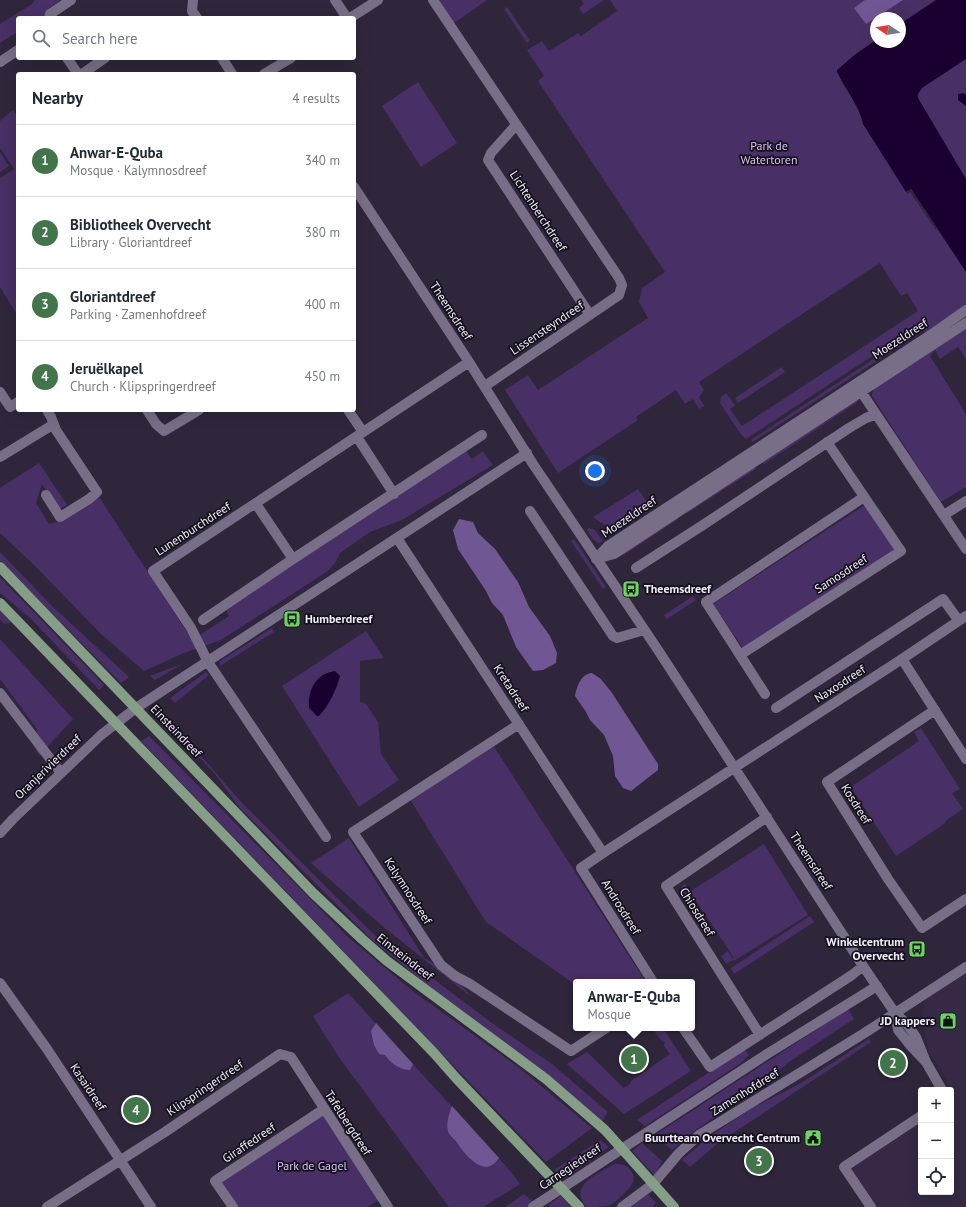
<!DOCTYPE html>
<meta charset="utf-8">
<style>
body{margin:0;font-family:"PT Sans",sans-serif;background:#f2f2f3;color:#1f2937}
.controls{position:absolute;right:12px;bottom:12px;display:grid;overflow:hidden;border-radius:4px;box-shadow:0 4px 16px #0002}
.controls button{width:36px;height:36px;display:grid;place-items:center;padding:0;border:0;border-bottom:1px solid #e0e1e3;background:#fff;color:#1f2937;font:20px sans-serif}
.compass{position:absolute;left:870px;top:12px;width:36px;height:36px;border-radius:50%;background:#fff;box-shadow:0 4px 16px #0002;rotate:282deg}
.you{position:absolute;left:595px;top:471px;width:14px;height:14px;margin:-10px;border:3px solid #fff;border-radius:50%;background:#1a73e8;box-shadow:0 0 0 6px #1a73e833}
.badge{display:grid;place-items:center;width:26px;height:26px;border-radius:50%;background:#42754a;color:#fff;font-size:13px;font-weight:700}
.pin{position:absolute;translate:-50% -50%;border:2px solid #fff;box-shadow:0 1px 4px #0006}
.popup{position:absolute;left:573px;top:979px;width:122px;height:52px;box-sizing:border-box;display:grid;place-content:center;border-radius:4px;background:#fff;filter:drop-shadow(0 1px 3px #0005);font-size:13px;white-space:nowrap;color:#747a83}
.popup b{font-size:15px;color:#1f2937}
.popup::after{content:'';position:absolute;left:50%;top:100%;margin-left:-8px;border:8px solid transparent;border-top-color:#fff}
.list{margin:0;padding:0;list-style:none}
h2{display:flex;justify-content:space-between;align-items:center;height:52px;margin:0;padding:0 16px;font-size:17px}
h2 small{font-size:13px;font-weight:400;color:#747a83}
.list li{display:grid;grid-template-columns:26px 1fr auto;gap:12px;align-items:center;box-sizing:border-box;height:72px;padding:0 16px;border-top:1px solid #e0e1e3}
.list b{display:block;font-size:15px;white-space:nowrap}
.list p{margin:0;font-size:13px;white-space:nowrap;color:#747a83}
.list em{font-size:13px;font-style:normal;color:#747a83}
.icon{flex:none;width:22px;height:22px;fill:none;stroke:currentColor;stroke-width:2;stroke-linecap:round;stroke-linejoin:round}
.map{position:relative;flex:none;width:966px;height:1207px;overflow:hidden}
.search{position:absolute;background:#fff;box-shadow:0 4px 16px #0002;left:16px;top:16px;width:340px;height:44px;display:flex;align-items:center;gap:10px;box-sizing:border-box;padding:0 14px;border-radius:4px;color:#747a83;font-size:15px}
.panel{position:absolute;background:#fff;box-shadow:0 4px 16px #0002;left:16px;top:72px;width:340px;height:340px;border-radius:4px}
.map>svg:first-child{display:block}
</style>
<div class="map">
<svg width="966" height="1207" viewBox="0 0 966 1207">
<rect width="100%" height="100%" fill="#2f263b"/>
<path fill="#352945" d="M966,961V1207H871L846,1167L921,1122V1192H951V1090L943,1074L929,1052L922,1022L924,1001L918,992Z"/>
<path fill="#482f65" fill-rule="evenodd" d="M35,0H61L49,8L43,18H18V36L16,33L0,43V24L32,4Z
M438,0H487L454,23Z
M581,0H604L583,14L579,8L584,4Z
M610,0H966V359L958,347L940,359L935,350L930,356L966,414V487L941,502L872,396L873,389L929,339L924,330L753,442L751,440L922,327L921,324L746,439L742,436L720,403L721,397L726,393L735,405L730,409L742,426L918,311L907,293L901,296L880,263L699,382L704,390L699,397L704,406L699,409L693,399L685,404L676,390L636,417L638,420L558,473L505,390L528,375L538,390L648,318L639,302L642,288L665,272L538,81L544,76L527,50L542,41L549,51L578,33L580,36H581L617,11ZM876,18H900V42H876Z
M507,7L530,41L527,43L504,9Z
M418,82L457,143L421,167L382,106Z
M13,110L18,118V316L0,287V178L14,169L0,148V121Z
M0,152L9,166L0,172Z
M782,367L785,372L738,403L735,398Z
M857,400L859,401L764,464L761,463Z
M466,451L472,459L483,451L493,465L402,520L370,532L340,553L335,563L328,571L221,640L184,653L144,671L101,634L35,566L0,533V488L39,463L67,505L59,509L42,484L36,503L49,524L58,522L99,497L192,640L229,616L226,609Z
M754,464L756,469L687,513V511Z
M638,489L649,505C639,512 621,527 610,526C604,526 599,521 593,517Z
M865,505L895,550L743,648L713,604Z
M677,518L678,519L624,555L622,553Z
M589,528L595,530L603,541L599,543L593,539L587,530Z
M574,539L606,587L603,589L571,541Z
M0,552L52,606L129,677L121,683L0,561Z
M0,577L104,685L99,690L30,618L0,593Z
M693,596L696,600L667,619L664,615Z
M0,609L12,622L4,624L0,619Z
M272,628L274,632L220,666V661Z
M366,631L384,658L360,661V702L366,704L378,722L381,754L399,780L359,807L282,686Z
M0,639L73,719L39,756L34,746L37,729L0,679Z
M184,663L155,680L150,676Z
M206,672L209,675L175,703L170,698Z
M174,725L243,804L359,920L375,935L492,1023L552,1064L608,1112L602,1121L546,1073L427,985L371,939L239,807L215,774L171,727Z
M921,728L960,789L952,793L963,809L947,820L944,824L896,856L851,787L919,741L914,732Z
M149,736L349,938L414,992L517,1066L592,1128L546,1162L141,741Z
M493,745L646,982H576V985L486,922L409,798Z
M349,838L424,958C441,967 460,981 471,997L380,924L311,863Z
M764,844L808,915L734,961L733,960L726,964L721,956L728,951L733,959L734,958L691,893L682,898C678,893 680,886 685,884L691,891Z
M810,916L814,922L734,974L731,968Z
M348,993L506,1166L520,1184L483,1207H449L338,1056L313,1016Z
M848,1009L854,1019L789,1062L758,1088L697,1129L672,1150L655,1135Z
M656,1028H663L691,1071L624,1114L567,1064L587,1052L624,1088L630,1084L631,1081L670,1054L664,1046L665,1042L660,1039L654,1031Z
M869,1039L871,1042L718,1143L690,1167L682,1160L710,1136L754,1107L801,1083Z
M744,1049L749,1055L741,1063L645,1126L637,1120Z
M324,1109L382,1198L368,1207H234L216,1181Z
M600,1140L609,1147L564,1179L554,1170Z
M642,1143L662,1161L655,1176L632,1151Z
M614,1164C621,1164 626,1164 630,1170C640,1180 628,1190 620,1197C617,1200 612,1205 608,1206C601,1207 593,1207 586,1207C568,1185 598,1174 614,1164Z
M524,1194L533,1202L541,1207H505Z
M648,1194L656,1203L652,1207H631Z
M561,1196L571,1207H551L548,1205Z"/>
<path fill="#715694" d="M865,0H903L866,24L854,8Z
M459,519L473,522L478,533L495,549L518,582L529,607L550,636L557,653L556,663L543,670L533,671L516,647L503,615L492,603L486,591L458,549L453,530Z
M592,673L601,679L612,693L658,764V770L631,791L623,788L615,776L613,756L604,735L590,720L586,712L575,696C577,686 581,674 592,673Z
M376,1023L413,1064L410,1070C399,1070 391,1063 385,1055L379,1054L374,1045L371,1031Z
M452,1106L499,1158C497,1160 495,1164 492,1165C480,1173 463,1152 458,1144C455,1139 449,1136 448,1131C446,1122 449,1114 452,1106Z"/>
<path fill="#1a0031" d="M936,0H966V59L922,88L918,94V98L966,179V272L911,189L906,192L863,124C859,105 845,89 837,72V70L857,53L876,40V42H900V24Z
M964,93L966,95V106L958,100V94Z
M335,671L340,676C336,691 329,705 319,716H317L309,708C308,690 315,674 335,671Z"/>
<path fill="#2f263b" d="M911,189L938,229L936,230L910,192L908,194L906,192Z"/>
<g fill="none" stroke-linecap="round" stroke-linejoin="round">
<path stroke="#786e87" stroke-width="10" d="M193,0L192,11L197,18
M335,0L347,18
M433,0L619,278L622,285L619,295L485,386
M49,18L50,14L71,0
M350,18L378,0
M67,58L78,74
M222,58L232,74
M0,62L18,50
M82,74L105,58
M264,74L291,58
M516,125L491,153L488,160L590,315
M354,187L469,362L533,464L658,650L863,966L895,1013L907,1024L916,1037L926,1062
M858,387L966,549
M0,392L10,407L18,402
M147,410L156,424L164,431L199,410
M348,410L363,432
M357,437L394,494
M827,442L901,551L740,655L706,602L864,497
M0,457L54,424
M46,495L60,517L89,499L97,492L56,430L51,417L47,410
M256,504L293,559
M530,511L613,636L617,638L644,630
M944,515L966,501
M397,538L603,853
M596,559L608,546L932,334L966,310
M596,559L614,554L966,323
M636,568L703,525L849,428L866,418L876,414
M203,620L293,559L482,435
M740,655L765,694
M902,659L966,759
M0,693L61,773
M776,708L943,599L959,621
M935,710L827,782L888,879L922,928L966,899
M519,724L353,832L441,965L455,976L470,984L571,1051L606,1028
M0,833L13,819L101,735L136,708L527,453
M326,837L208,662L191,628L153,571L469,362
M653,982L581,868L603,853L902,659L966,616
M0,983L47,1049L151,1207
M895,1013L898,1030L910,1045L926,1062L942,1090
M683,1028L710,1067L852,975L863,966
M760,1035L666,886L767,817
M47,1207L165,1132L280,1054L291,1057L388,1207
M233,1207L215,1181L324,1109
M533,1207L767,1054L877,986
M622,1207L653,1184L679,1153L699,1135L863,1034L966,967
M871,1207L844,1167L921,1116"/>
<path stroke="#859f86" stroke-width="10" d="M0,567L313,893L362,939L387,961L546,1079L605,1130L674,1207
M0,603L434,1053L456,1078L579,1207"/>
</g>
<defs>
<g id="bus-square" transform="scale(0.9)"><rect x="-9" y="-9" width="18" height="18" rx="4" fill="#6dd361" stroke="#15111b"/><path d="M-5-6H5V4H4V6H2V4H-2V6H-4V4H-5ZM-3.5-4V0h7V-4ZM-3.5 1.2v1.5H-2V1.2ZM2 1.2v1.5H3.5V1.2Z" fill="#111"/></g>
<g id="shop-square" transform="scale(0.9)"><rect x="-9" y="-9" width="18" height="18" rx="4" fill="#6dd361" stroke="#15111b"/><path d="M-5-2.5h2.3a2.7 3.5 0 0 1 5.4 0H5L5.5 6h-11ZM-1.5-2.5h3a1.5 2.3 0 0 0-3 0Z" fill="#111"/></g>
<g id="civic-square" transform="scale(0.9)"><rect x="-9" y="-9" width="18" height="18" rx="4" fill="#6dd361" stroke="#15111b"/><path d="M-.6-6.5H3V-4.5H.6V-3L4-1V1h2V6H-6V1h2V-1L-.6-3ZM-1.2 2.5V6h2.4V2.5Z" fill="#111"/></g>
</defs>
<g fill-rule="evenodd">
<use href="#bus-square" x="631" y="589"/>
<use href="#bus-square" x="292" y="619"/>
<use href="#bus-square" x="917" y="949"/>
<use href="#shop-square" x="948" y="1021"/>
<use href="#civic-square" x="813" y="1138"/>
</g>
<g text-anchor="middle" stroke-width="3.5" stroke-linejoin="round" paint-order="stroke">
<g font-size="12" fill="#d8c2f8" stroke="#15111b">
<text x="769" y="150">Park de<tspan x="769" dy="14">Watertoren</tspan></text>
<text x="312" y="1170">Park de Gagel</text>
</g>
<g font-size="12" fill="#f2ecfb" stroke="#15111b">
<text transform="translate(538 211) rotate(57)" y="4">Lichtenberchdreef</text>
<text transform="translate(451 311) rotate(57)" y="4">Theemsdreef</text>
<text transform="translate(547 328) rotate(-34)" y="4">Lissensteyndreef</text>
<text transform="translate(900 339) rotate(-33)" y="4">Moezeldreef</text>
<text transform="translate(629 517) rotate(-34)" y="4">Moezeldreef</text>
<text transform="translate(193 529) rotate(-33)" y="4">Lunenburchdreef</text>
<text transform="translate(841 574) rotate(-33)" y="4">Samosdreef</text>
<text transform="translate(840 684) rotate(-33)" y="4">Naxosdreef</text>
<text transform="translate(511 688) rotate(57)" y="4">Kretadreef</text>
<text transform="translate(176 731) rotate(46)" y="4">Einsteindreef</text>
<text transform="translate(48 767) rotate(-44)" y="4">Oranjerivierdreef</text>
<text transform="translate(856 804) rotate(58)" y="4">Kosdreef</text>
<text transform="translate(811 861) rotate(57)" y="4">Theemsdreef</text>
<text transform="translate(408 891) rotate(57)" y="4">Kalymnosdreef</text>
<text transform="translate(621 907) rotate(58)" y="4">Androsdreef</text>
<text transform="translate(697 912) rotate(58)" y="4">Chiosdreef</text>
<text transform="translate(405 957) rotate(38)" y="4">Einsteindreef</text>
<text transform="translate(88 1087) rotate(56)" y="4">Kasaidreef</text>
<text transform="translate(205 1088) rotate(-34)" y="4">Klipspringerdreef</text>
<text transform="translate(745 1092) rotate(-32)" y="4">Zamenhofdreef</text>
<text transform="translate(348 1123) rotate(57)" y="4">Tafelbergdreef</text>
<text transform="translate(249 1143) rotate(-34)" y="4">Giraffedreef</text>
<text transform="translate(570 1167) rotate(-34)" y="4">Carnegiedreef</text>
</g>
<g font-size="12" font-weight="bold" fill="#f2ecfb" stroke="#15111b" text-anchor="end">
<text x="644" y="593" text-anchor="start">Theemsdreef</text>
<text x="305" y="623" text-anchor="start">Humberdreef</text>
<text x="904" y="946">Winkelcentrum<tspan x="904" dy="14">Overvecht</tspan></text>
<text x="935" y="1025">JD kappers</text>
<text x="800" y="1142">Buurtteam Overvecht Centrum</text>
</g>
</g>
</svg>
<div class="controls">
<button>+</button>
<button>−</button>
<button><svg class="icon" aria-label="locate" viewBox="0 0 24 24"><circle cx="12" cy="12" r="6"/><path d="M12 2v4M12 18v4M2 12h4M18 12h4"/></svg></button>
</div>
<svg class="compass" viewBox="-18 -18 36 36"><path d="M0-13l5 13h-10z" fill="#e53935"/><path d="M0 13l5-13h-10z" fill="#747a83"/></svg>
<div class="you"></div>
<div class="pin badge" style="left:634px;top:1059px">1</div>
<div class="popup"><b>Anwar-E-Quba</b>Mosque</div>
<div class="pin badge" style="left:893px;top:1063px">2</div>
<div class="pin badge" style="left:759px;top:1161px">3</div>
<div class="pin badge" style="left:136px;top:1110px">4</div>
<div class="search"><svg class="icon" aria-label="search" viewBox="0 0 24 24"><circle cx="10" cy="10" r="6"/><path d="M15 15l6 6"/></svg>Search here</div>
<section class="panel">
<h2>Nearby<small>4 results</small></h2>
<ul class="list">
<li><span class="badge">1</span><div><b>Anwar-E-Quba</b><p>Mosque · Kalymnosdreef</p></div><em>340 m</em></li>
<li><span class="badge">2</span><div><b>Bibliotheek Overvecht</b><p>Library · Gloriantdreef</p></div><em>380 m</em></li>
<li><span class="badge">3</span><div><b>Gloriantdreef</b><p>Parking · Zamenhofdreef</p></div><em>400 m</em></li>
<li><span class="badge">4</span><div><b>Jeruëlkapel</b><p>Church · Klipspringerdreef</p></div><em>450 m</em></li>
</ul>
</section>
</div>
